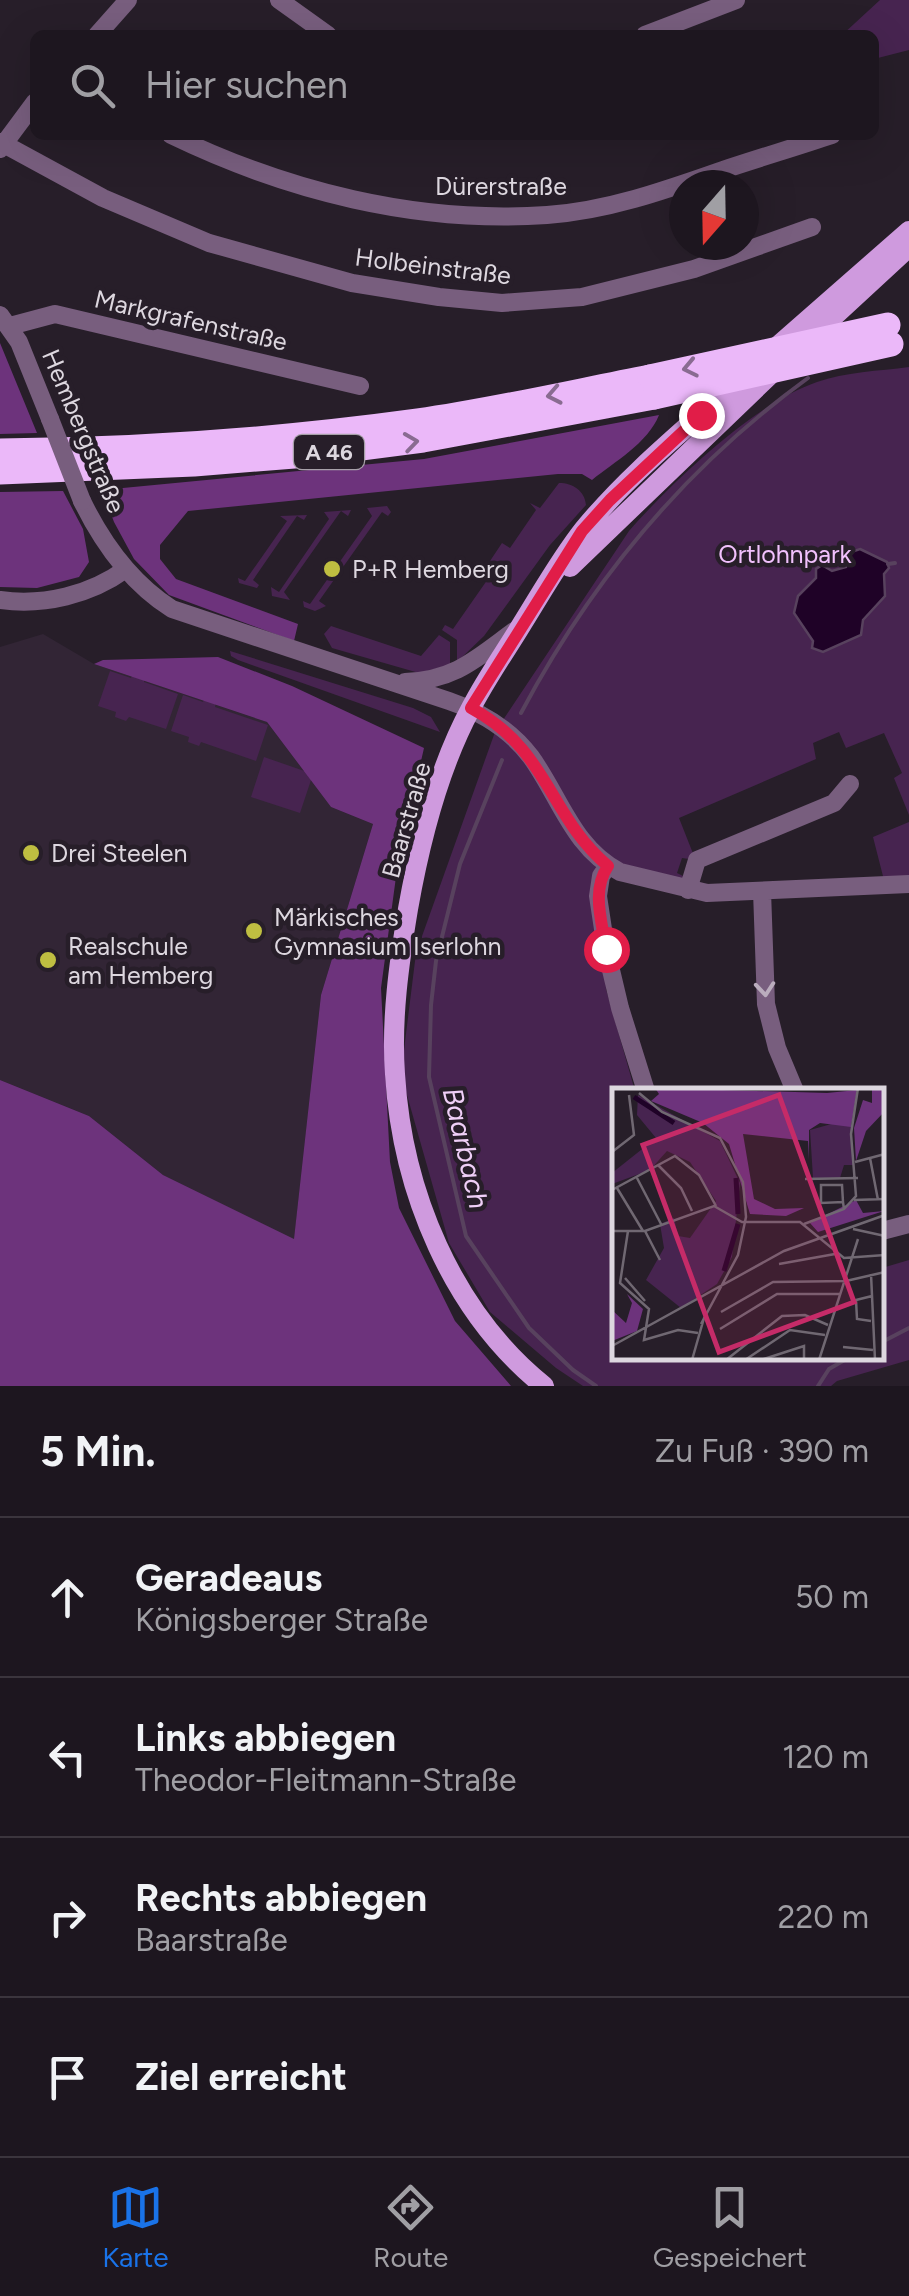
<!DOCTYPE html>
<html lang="de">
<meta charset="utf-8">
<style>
body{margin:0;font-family:Figtree,sans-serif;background:#2a232c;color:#f1f3f6}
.compass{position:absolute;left:669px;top:170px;width:90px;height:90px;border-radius:50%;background:#1d161f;box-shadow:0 10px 40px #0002;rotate:200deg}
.stop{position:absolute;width:30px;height:30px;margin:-22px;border:8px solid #e11d48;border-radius:50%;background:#fff}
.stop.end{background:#e11d48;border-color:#fff;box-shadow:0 2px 10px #0008}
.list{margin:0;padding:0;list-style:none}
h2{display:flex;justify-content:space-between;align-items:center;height:130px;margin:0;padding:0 40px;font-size:42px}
h2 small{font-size:32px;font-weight:400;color:#a09fa4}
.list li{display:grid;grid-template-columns:65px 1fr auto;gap:30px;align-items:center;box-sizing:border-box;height:160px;padding:0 40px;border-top:2px solid #3b353d}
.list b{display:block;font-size:38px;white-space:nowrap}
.list p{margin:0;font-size:32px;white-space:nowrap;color:#a09fa4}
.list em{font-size:32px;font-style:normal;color:#a09fa4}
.icon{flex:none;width:55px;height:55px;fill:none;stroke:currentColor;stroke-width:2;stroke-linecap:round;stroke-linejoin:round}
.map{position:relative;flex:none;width:909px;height:1386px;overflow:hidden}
.search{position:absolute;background:#1d161f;box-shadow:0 10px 40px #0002;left:30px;right:30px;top:30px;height:110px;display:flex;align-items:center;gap:25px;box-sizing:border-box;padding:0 35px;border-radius:15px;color:#a09fa4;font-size:38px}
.sheet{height:770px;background:#1d161f}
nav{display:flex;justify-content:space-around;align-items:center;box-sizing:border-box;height:140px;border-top:2px solid #3b353d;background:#1d161f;font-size:28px;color:#a09fa4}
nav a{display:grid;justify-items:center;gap:5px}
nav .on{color:#1a73e8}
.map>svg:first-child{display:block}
</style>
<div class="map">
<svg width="909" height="1386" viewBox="0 0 909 1386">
<rect width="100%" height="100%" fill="#271e29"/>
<path fill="#322535" d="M43,634L94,664L267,722L331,807L373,824L321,995L294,1240L163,1175L89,1116L0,1080V647Z"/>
<path fill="#472450" d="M880,0H909V50L874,59V35H842Z
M909,367V815L894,778L902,773L884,733L846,748L839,732L813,743L816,759L679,818L694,856L689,859L682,858L677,873L685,877L681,885L609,866L600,896L606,989L635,1091H614V1358H882V1268L909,1260V1360L837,1381L831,1386H583L556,1368L490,1312L449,1243L401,1074L416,953L495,732L629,531C672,482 755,403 817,382C845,372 879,371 909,367Z
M559,483C573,483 585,491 586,505L550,545L484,636L457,662V640L442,630L445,625L453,629L497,566L490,561L502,543L510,548L536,510L530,503L540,508Z
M387,506L391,512L388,516L382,512L319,601L326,606L315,611L304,607L303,601L310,604L372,516L367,508Z
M351,510L348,516L341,511L284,592L290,600L272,596L271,587L279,592L329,519L324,512Z
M307,515L304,520L297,516L253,580L259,585L257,588L239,583L238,578L245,581L287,521L280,516Z
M331,626L421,656L439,635L450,642V665L419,673L332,648L324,634Z
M230,651L413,708L431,717L440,732L238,660L231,656Z
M110,671L131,678L133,673L145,677L144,682L178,694L166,729L129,717L126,721L115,717L116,712L98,706Z
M183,695L203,702L205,698L216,701L215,707L268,725L256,761L201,742L199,746L188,742L189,737L171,731Z
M264,757L313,774L300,813L251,797Z
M909,822V883L885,884L873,837Z"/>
<path fill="#6d337c" d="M0,343L37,433L0,434Z
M659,415C648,443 614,462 592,480L582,474H558L188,511L160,545V559L176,579L298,624L294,641L169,595L134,559L114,522L102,490L424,459Z
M63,491L83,529L89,562L79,577L37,588L0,587V492Z
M218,657L292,686L424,748L398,862L381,988L390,1162L399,1208L455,1321L511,1386H0V1080L89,1116L163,1175L294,1239L321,995L373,824L331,807L267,722L94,664L103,660Z"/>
<path fill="#1f0227" stroke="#58425e" stroke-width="2.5" d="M860,549L887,562L889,568L884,574L885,596L863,620L861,635L823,652L812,648L813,641L794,613L798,596L816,578V569L822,565L832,571L846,567L851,552Z"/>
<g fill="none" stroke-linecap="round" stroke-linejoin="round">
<path stroke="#58425e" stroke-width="4" d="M888,564L895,563
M521,713C591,581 687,466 808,378
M502,760L460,864L436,961L431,1005L429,1077L466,1236L529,1328L573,1370L596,1386
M882,1342L909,1328
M818,1386L829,1369L848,1358"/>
<path stroke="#785e7e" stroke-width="18" d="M279,0L328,35
M97,35L128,0
M645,35L736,0
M171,135C287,191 416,224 547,215C607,211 666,190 723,170C759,158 796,147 832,135
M0,142L103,198L209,243L352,283L439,297L502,303L582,297L694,269L812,227
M0,149L35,102
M0,315L19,342L50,419
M10,326L55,314L360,386
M82,501C103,544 131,583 172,609L449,701C481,712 510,729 531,757C560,797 573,848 620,872L707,893L909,884
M0,600C44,606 90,595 126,569
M405,682C455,680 476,659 514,631
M608,866L601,876L598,896L606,949L620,1008L646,1091
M688,890L697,860L834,803L850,784
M762,891L766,1004L777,1048L795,1091
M882,1231L909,1224"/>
<path stroke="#cf9ade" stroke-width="20" d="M805,343L909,247
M771,352L909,231
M570,567L776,369
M544,1386C452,1312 402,1191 395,1074C391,1020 399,963 408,909C420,841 438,769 471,708C486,679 505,652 522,624C542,592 561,558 584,529C630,473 689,426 742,378"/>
<path stroke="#ebb8f9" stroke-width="25" d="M0,451C140,450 279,440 418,421C495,410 573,392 650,377
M0,472L194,464L307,455L423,440L654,397"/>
<path stroke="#785e7e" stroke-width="18" d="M50,419L82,501"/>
<path stroke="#ebb8f9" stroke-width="25" d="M650,377L888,325
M654,397L891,344"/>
</g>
<defs><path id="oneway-chevron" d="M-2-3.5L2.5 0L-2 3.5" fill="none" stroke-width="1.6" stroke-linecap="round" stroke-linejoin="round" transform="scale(2.5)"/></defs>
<g stroke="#896b91">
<use href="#oneway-chevron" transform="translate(690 368) rotate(168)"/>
<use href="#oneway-chevron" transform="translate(554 395) rotate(169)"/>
<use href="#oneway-chevron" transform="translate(411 442) rotate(-8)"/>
</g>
<use stroke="#baadbd" href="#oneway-chevron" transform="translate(765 989) rotate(85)"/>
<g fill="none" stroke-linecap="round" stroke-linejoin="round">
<path stroke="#e11d48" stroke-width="12" d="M606,949C602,921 591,891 608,866C548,815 549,750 471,708L582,531L610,500L701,415"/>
</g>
<g fill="#bfbe41" stroke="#271e29" stroke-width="4">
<circle cx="332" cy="569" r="10"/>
<circle cx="31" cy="853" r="10"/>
<circle cx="254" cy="931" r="10"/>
<circle cx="48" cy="960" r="10"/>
</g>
<g text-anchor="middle" stroke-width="9" stroke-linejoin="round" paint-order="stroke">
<rect fill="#271e29" stroke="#a6a0a8" stroke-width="2.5" x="294" y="435" width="70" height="34" rx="8"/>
<g font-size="22" font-weight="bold" fill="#ddd7df">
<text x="329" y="460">A 46</text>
</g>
<g font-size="25" fill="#ddd7df" stroke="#271e29">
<text x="501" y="195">Dürerstraße</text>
<text transform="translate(433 266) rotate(7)" y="9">Holbeinstraße</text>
<text transform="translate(191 320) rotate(13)" y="9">Markgrafenstraße</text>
<text transform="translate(84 431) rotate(67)" y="9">Hembergstraße</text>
<text transform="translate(406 820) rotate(-74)" y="9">Baarstraße</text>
</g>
<g font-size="25" fill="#f1c1fd" stroke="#271e29">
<text x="785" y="563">Ortlohnpark</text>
</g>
<g font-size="25" fill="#ddd7df" stroke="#271e29" text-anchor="start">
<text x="352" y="578">P+R Hemberg</text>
<text x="51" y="862">Drei Steelen</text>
<text x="274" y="926">Märkisches<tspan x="274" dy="29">Gymnasium Iserlohn</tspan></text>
<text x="68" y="955">Realschule<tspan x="68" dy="29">am Hemberg</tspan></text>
</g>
<g font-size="28" font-style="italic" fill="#efcff7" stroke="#271e29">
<text transform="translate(466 1148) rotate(77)" y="10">Baarbach</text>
</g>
</g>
<g transform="translate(612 1088)">
<rect width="272" height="272" fill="#271e29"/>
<path d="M26,7L108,53L128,95L120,169L105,196L69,220L34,192L52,160L48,136L62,130L66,148L78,150L104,113L78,74L55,63L38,82L0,96V85L44,50L25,27ZM230,33L239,39L242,77H232L228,90H201L198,42Z" fill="#472450"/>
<path d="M43,0L215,5L245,2L239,39L208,35L197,42V72L196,53L131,46L142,111L163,121L192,120L174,128L138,126L117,56L91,35L39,13L47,6ZM260,0H272V24L254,43L244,73L242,40L251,12L260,15ZM244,112L251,125L272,123L206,144L198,135ZM15,206L31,221L25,243L0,253V222L14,235L20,215Z" fill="#6d337c"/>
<path fill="none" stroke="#1f0227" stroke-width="5" d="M22,9L62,35M124,90L126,126M112,183L126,136"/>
<path fill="none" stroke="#706872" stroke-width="2.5" d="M191,0H234M27,5L50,24L108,50L131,94L134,129L126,167L89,236M0,64L22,47L17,7M258,70L266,112M243,74L273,66M46,77L69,100L80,123M25,90L49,136M193,91L246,90M5,100L31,143M0,102L63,68L87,87L104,118M242,112L273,111M231,114L230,97H209V115L231,114L232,121M192,136L232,121L244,108L239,46L246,0M241,141L273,148M0,143H33L102,118L130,134H188L232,170L273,167M16,143L8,195L37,221L32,252L66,242L86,245M33,143L48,172M167,176L223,166M259,186L263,272M13,190L33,213M109,224L161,194L234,193L273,184M259,233L245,231L244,212L260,208M108,241L165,206H229M0,258L172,163L273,127M231,259L261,262M80,272L92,230M114,272L170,228L193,227L216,237M133,272L178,242L213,247M149,272L192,258V272M207,272L246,151"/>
<path fill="#c52b68" fill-opacity="0.15" stroke="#c52b68" stroke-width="5" d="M167,7L242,214L107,264L31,57Z"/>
<rect width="272" height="272" fill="none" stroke="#ddd7df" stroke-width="5"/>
</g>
</svg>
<svg class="compass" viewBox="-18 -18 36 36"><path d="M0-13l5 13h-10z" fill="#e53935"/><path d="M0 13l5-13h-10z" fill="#a09fa4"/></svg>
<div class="stop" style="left:606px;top:949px"></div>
<div class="stop end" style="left:701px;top:415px"></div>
<div class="search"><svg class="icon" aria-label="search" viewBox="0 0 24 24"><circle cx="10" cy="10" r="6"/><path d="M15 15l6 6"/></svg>Hier suchen</div>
</div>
<section class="sheet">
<h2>5 Min.<small>Zu Fuß · 390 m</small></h2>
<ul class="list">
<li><svg class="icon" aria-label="ahead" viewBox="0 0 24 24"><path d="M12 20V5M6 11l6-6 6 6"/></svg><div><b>Geradeaus</b><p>Königsberger Straße</p></div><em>50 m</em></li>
<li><svg class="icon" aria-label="left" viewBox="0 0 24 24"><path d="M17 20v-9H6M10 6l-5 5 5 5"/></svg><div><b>Links abbiegen</b><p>Theodor-Fleitmann-Straße</p></div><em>120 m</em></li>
<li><svg class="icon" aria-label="right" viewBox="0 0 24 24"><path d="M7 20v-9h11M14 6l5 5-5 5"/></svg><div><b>Rechts abbiegen</b><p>Baarstraße</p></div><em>220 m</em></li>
<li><svg class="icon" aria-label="arrive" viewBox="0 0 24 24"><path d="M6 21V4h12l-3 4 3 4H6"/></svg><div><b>Ziel erreicht</b></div></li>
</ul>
</section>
<nav>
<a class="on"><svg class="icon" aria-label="map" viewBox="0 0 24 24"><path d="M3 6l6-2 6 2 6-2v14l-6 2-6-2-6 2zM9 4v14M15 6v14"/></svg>Karte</a>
<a><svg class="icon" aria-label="directions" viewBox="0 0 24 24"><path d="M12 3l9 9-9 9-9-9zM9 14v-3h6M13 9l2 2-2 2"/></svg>Route</a>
<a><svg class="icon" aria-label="saved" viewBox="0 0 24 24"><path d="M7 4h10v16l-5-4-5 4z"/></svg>Gespeichert</a>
</nav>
